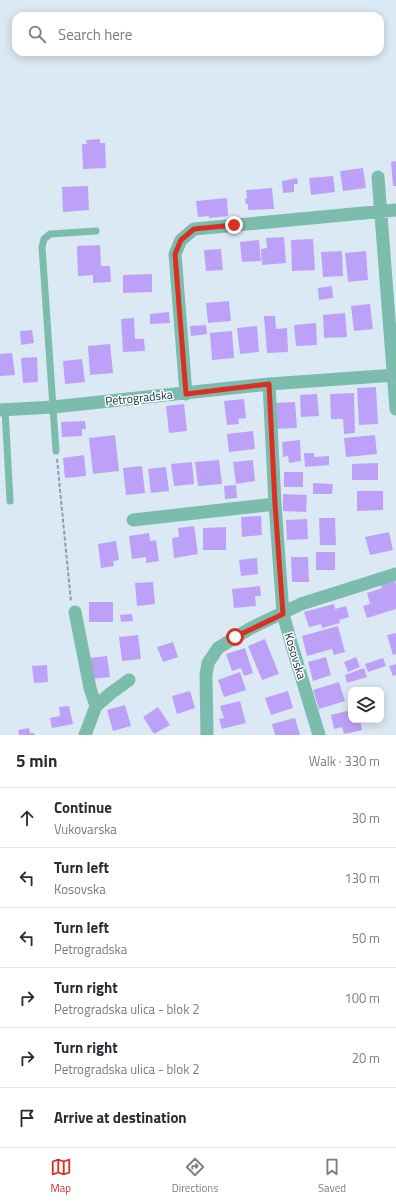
<!DOCTYPE html>
<meta charset="utf-8">
<style>
body{margin:0;font-family:"Titillium Web",sans-serif;background:#f2f2f3;color:#2b2b33}
.controls{position:absolute;right:12px;bottom:12px;display:grid;overflow:hidden;border-radius:8px;box-shadow:0 2px 10px #0003}
.controls button{width:36px;height:36px;display:grid;place-items:center;padding:0;border:0;border-bottom:1px solid #e1e1e2;background:#fff;color:#2b2b33;font:20px sans-serif}
.stop{position:absolute;width:12px;height:12px;margin:-9px;border:3px solid #d93025;border-radius:50%;background:#fff}
.stop.end{background:#d93025;border-color:#fff;box-shadow:0 1px 4px #0008}
.list{margin:0;padding:0;list-style:none}
h2{display:flex;justify-content:space-between;align-items:center;height:52px;margin:0;padding:0 16px;font-size:17px}
h2 small{font-size:13px;font-weight:400;color:#7c7c81}
.list li{display:grid;grid-template-columns:26px 1fr auto;gap:12px;align-items:center;box-sizing:border-box;height:60px;padding:0 16px;border-top:1px solid #e1e1e2}
.list b{display:block;font-size:15px;white-space:nowrap}
.list p{margin:0;font-size:13px;white-space:nowrap;color:#7c7c81}
.list em{font-size:13px;font-style:normal;color:#7c7c81}
.icon{flex:none;width:22px;height:22px;fill:none;stroke:currentColor;stroke-width:2;stroke-linecap:round;stroke-linejoin:round}
.map{position:relative;flex:none;width:396px;height:735px;overflow:hidden}
.search{position:absolute;background:#fff;box-shadow:0 2px 10px #0003;left:12px;right:12px;top:12px;height:44px;display:flex;align-items:center;gap:10px;box-sizing:border-box;padding:0 14px;border-radius:12px;color:#7c7c81;font-size:15px}
.sheet{height:412px;background:#fff}
nav{display:flex;justify-content:space-around;align-items:center;box-sizing:border-box;height:56px;border-top:1px solid #e1e1e2;background:#fff;font-size:11px;color:#7c7c81}
nav a{display:grid;justify-items:center;gap:2px}
nav .on{color:#d93025}
.map>svg:first-child{display:block}
</style>
<div class="map">
<svg width="396" height="735" viewBox="0 0 396 735">
<rect width="100%" height="100%" fill="#dbe9f4"/>
<path fill="#bda1f8" d="M100,139V143H105L106,168L83,169L82,144H87L86,140Z
M396,161V186H393L391,162Z
M363,168L366,188L343,191L340,171Z
M333,176L335,192L311,195L309,178Z
M297,178L298,184H294V192L283,193L282,181Z
M88,186L89,210L63,212L62,187Z
M272,188L274,209L248,210V204H246L245,199L247,198L246,190Z
M227,198L228,216L209,218V216L198,217L196,201Z
M284,237L286,263L262,265L261,249L267,248L266,238Z
M313,239L315,270L292,271L291,240Z
M259,240L261,261L242,262L240,242Z
M100,245L101,266H110L111,282L93,283V275L78,276L77,246Z
M221,249L223,270L206,271L204,250Z
M342,251L343,276L323,277L321,252Z
M366,251L368,280L348,282L345,253Z
M152,274V292L123,293V275Z
M332,286L333,298L319,300L318,288Z
M229,301L231,321L208,323L206,303Z
M370,304L373,329L354,331L351,306Z
M169,312L170,323L150,324V314Z
M345,313L347,337L324,338L323,315Z
M264,316H275L276,329L287,328L288,352L267,353Z
M134,318L135,339H144L145,351L123,352L121,319Z
M316,323L317,345L296,346L294,325Z
M206,325L207,334L191,336L190,326Z
M257,326L259,352L240,354L237,328Z
M32,330L34,343L21,345L20,331Z
M232,331L234,358L212,360L210,333Z
M110,344L113,373L90,375L88,346Z
M12,353L15,375L0,376V354Z
M37,357L38,382L23,383L21,358Z
M82,359L85,382L65,384L63,361Z
M376,387L378,424L359,425L357,388Z
M354,393L355,433L344,434L343,419H331L330,394Z
M317,394L319,416L301,417L300,395Z
M244,399L246,418L238,419L239,424L227,425L224,401Z
M295,402L297,428L275,429L274,403Z
M184,404L187,431L169,433L166,406Z
M85,421L86,429H82V436L62,437L61,422Z
M253,431L255,449L229,452L227,434Z
M115,435L119,471L93,474L89,438Z
M375,435L377,454L346,457L344,438Z
M300,440L301,461L289,463L288,456L283,457L282,442Z
M304,453H314V457L329,456V465L305,467Z
M84,455L86,476L65,478L63,458Z
M219,460L222,484L198,486L195,462Z
M253,460L255,481L236,484L233,462Z
M192,462L194,484L174,486L171,464Z
M378,463V480H352V464Z
M142,466L145,493L126,495L123,468Z
M166,467L169,491L151,493L148,469Z
M284,472H303V487H284Z
M313,483L333,484L332,494H313Z
M236,485L237,498L225,499L224,486Z
M357,491H383V510L357,511Z
M283,494L307,495L306,512L283,511Z
M261,516L262,535L242,537L241,517Z
M319,518H335L336,545H320Z
M307,519L308,539L287,540L286,520Z
M194,526L198,554L174,558L172,538L179,537L178,528Z
M226,527V550H203V528Z
M389,532L393,550L370,555L365,537Z
M149,533L150,541L156,540L159,561L146,563V557L132,559L129,536Z
M116,541L119,560L113,561L114,566L101,568L98,544Z
M316,552H335V570H316Z
M291,557H308L309,582H292Z
M257,558L258,574L241,576L239,560Z
M395,581L396,585V609L367,618L363,606L370,604L367,593L382,588L381,585Z
M153,582L155,604L137,606L135,583Z
M260,586L261,596H255L256,606L234,608L232,589Z
M89,602H113V622H89Z
M334,604L335,609L346,606L349,617L339,620L340,623L322,628L321,624L309,627L304,612Z
M132,614L133,621L121,622L120,615Z
M338,626L345,652L334,655L332,649L307,656L302,636Z
M396,633V654L393,655L387,635Z
M138,635L141,659L122,661L119,637Z
M265,639L279,674L262,680L248,646Z
M173,642L178,657L163,662L157,647Z
M245,648L253,673L244,676L241,668L232,671L226,654Z
M107,656L110,677L92,679L90,658Z
M326,657L331,675L313,681L308,662Z
M356,657L360,667L348,672L344,662Z
M383,658L386,666L368,672L365,664Z
M396,664V675L393,676L389,666Z
M47,665L48,682L34,683L32,666Z
M364,668L367,677L347,683L345,675Z
M240,672L246,690L224,697L218,680Z
M339,682L345,701L319,709L313,690Z
M190,691L195,708L177,714L172,696Z
M288,691L293,708L271,715L265,698Z
M240,701L246,723L222,729L219,719L224,718L220,706Z
M125,705L131,726L113,731L107,710Z
M69,706L73,724L52,728L50,718L60,716L59,707Z
M158,707L170,725L154,734L143,717Z
M351,710V720H360L362,730L344,734L342,727L334,729L331,715Z
M295,718L300,735H275L272,724Z
M29,728L30,733H34L35,735H19L18,730Z"/>
<g fill="none" stroke-linecap="round" stroke-linejoin="round">
<path stroke="#899eac" stroke-width="2" stroke-dasharray="4 2" stroke-linecap="butt" d="M57,459L71,602"/>
<path stroke="#7bbcad" stroke-width="7" d="M5,410L10,501
M56,451L42,247L44,239L50,234L96,231"/>
<path stroke="#7bbcad" stroke-width="13" d="M378,177L396,409
M269,384L275,504L283,614L292,646L319,735
M186,394L175,254L181,240L194,229L396,210
M0,410L53,407L269,384L396,375
M133,520L275,504
M75,612L90,688L96,706
M85,735L96,706L111,693L129,680
M207,735L206,675L208,663L218,648L251,628L301,604L396,574"/>
</g>
<g fill="none" stroke-linecap="round" stroke-linejoin="round">
<path stroke="#d93025" stroke-width="5" d="M234,225L194,229L181,240L175,254L186,394L269,384L275,504L283,614L235,637"/>
</g>
<g text-anchor="middle" stroke-width="3" stroke-linejoin="round" paint-order="stroke">
<g font-size="12" fill="#0c2d40" stroke="#fff">
<text transform="translate(139 398) rotate(-6)" y="4">Petrogradska</text>
<text transform="translate(295 656) rotate(73)" y="4">Kosovska</text>
</g>
</g>
</svg>
<div class="controls">
<button><svg class="icon" aria-label="layers" viewBox="0 0 24 24"><path d="M12 4l9 5-9 5-9-5zM3 14l9 5 9-5"/></svg></button>
</div>
<div class="stop" style="left:235px;top:637px"></div>
<div class="stop end" style="left:234px;top:225px"></div>
<div class="search"><svg class="icon" aria-label="search" viewBox="0 0 24 24"><circle cx="10" cy="10" r="6"/><path d="M15 15l6 6"/></svg>Search here</div>
</div>
<section class="sheet">
<h2>5 min<small>Walk · 330 m</small></h2>
<ul class="list">
<li><svg class="icon" aria-label="ahead" viewBox="0 0 24 24"><path d="M12 20V5M6 11l6-6 6 6"/></svg><div><b>Continue</b><p>Vukovarska</p></div><em>30 m</em></li>
<li><svg class="icon" aria-label="left" viewBox="0 0 24 24"><path d="M17 20v-9H6M10 6l-5 5 5 5"/></svg><div><b>Turn left</b><p>Kosovska</p></div><em>130 m</em></li>
<li><svg class="icon" aria-label="left" viewBox="0 0 24 24"><path d="M17 20v-9H6M10 6l-5 5 5 5"/></svg><div><b>Turn left</b><p>Petrogradska</p></div><em>50 m</em></li>
<li><svg class="icon" aria-label="right" viewBox="0 0 24 24"><path d="M7 20v-9h11M14 6l5 5-5 5"/></svg><div><b>Turn right</b><p>Petrogradska ulica - blok 2</p></div><em>100 m</em></li>
<li><svg class="icon" aria-label="right" viewBox="0 0 24 24"><path d="M7 20v-9h11M14 6l5 5-5 5"/></svg><div><b>Turn right</b><p>Petrogradska ulica - blok 2</p></div><em>20 m</em></li>
<li><svg class="icon" aria-label="arrive" viewBox="0 0 24 24"><path d="M6 21V4h12l-3 4 3 4H6"/></svg><div><b>Arrive at destination</b></div></li>
</ul>
</section>
<nav>
<a class="on"><svg class="icon" aria-label="map" viewBox="0 0 24 24"><path d="M3 6l6-2 6 2 6-2v14l-6 2-6-2-6 2zM9 4v14M15 6v14"/></svg>Map</a>
<a><svg class="icon" aria-label="directions" viewBox="0 0 24 24"><path d="M12 3l9 9-9 9-9-9zM9 14v-3h6M13 9l2 2-2 2"/></svg>Directions</a>
<a><svg class="icon" aria-label="saved" viewBox="0 0 24 24"><path d="M7 4h10v16l-5-4-5 4z"/></svg>Saved</a>
</nav>
